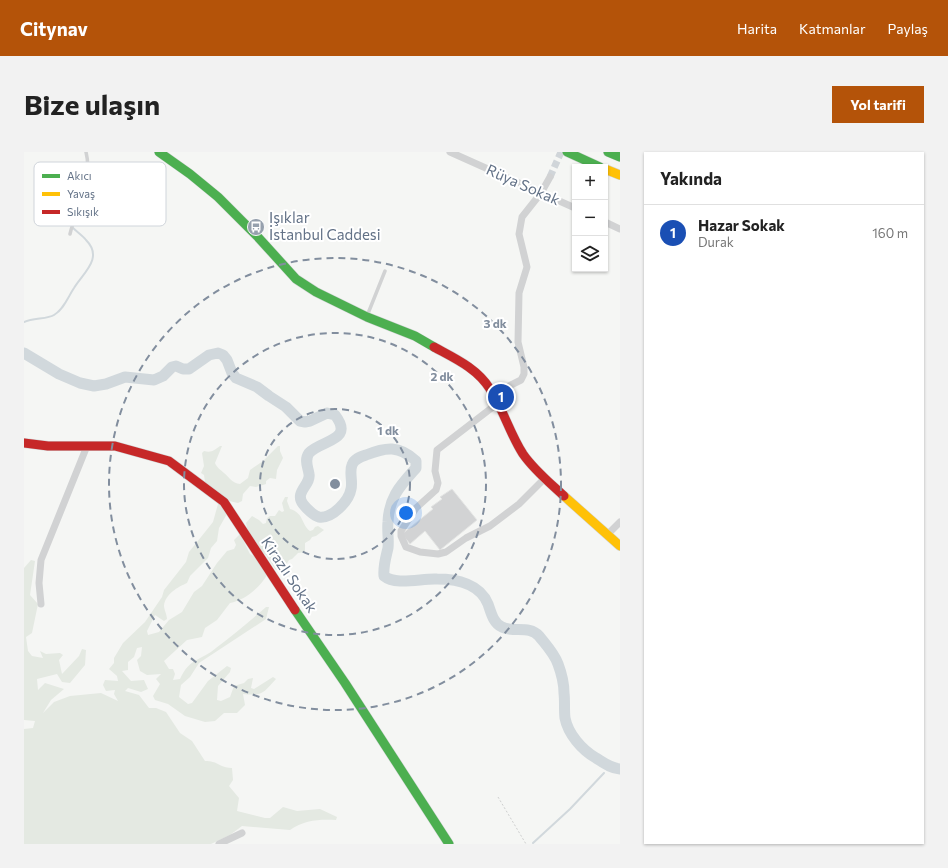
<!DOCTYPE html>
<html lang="tr">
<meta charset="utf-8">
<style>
body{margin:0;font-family:Commissioner,sans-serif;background:#f2f2f2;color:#222}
.controls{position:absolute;right:12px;top:12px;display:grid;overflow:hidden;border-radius:0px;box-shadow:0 1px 3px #0004}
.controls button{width:36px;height:36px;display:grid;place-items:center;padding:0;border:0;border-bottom:1px solid #e0e0e0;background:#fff;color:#222;font:20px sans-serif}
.you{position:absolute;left:382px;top:361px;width:14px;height:14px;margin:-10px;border:3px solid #fff;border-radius:50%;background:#1a73e8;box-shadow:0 0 0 6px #1a73e833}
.badge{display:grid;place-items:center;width:26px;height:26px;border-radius:50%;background:#b45309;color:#fff;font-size:13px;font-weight:700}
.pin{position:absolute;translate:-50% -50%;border:2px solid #fff;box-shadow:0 1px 4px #0006}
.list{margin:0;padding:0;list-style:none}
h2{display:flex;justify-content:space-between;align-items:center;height:52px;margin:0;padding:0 16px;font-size:17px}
h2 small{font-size:13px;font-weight:400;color:#767676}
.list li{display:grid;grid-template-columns:26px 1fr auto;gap:12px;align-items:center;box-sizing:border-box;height:56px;padding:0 16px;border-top:1px solid #e0e0e0}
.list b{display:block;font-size:15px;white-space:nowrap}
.list p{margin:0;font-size:13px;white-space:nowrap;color:#767676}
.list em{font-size:13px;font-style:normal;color:#767676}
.icon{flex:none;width:22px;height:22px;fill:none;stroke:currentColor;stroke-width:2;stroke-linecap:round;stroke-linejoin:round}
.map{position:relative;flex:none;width:596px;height:692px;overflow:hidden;border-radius:0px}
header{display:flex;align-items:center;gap:24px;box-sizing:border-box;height:56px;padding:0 20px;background:#b45309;color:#fff}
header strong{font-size:19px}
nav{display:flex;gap:22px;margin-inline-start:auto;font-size:14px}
.intro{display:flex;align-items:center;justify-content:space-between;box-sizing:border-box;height:96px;padding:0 24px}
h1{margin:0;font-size:28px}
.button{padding:10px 18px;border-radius:0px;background:#b45309;color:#fff;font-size:14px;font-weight:700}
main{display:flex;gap:24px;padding:0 24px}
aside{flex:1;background:#fff;border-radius:0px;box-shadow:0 1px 3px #0004}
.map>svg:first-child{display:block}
</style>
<header>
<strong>Citynav</strong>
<nav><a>Harita</a><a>Katmanlar</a><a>Paylaş</a></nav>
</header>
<div class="intro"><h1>Bize ulaşın</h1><a class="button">Yol tarifi</a></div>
<main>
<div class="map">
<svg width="596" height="692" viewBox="0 0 596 692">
<rect width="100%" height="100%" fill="#f5f6f4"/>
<path fill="#e4e9e2" d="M196,294H198L191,311C193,316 196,317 200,321C205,325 208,331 216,332L224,326L226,318L239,309L254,294H256V299L259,306L253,318L252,327L246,326L242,329V332L232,335L226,334L219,342L218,349L214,351L205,349L181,330L180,323L177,321L180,314L178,301L180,299C188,301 190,298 196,294Z
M261,345H264L263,349L266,357C280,361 277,372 286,379L289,378L291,375L294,374L300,378L292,384L288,385L286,388L281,391V400L274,401L268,407L265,408L259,418L255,419L251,417L242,403L237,400L224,380L222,371L228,364L235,368L239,372L242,371L243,366L246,364H251L255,358L258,360L260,359L258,351Z
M198,351L204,360L195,376L193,389L187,396L184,406L166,424L163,431C154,435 141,442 140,454C140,457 143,463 143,467L140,469L131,463L123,479L124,483L135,480L145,468L158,460L170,440L178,434L193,411L203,399L210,397L212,393L210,388L216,382L226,402L233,406L244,421C237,435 221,448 206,451L193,468L181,476L178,485L163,488L140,509L145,517H149L151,522L149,528L156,527C166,505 177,509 192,496C209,483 226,469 242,455H245L242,467L175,511L166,525L157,533L155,545L164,552L168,551L184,529L203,514L207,516L206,520L194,534L193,548L197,549L206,545L210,534L220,531L224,527L229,526L227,536L230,537L249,525L252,527C239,541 239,544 219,542L221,553L213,561H200L191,569L181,570L161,564L144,552L131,548L129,544L136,532L132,527L137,522L123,523L116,519L113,508L117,504L118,495L113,496L110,505L104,510V518L98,519L107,529L120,528L124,537L117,540L104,536L101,539L115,543L125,556H132L142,560L156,581L168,589L181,609C195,609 195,616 208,616L209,628L205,634L215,646L213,659L241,666H246L259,655L273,659L296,657L313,665L312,668C296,667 280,668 266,678L218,674L206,683L187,692H0V577L9,576L11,569L0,568V416L7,408L11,409L6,443L14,452L8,481L2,485L4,499L8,504L19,506L16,499L22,502L36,501L39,503L35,508L38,522L55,504L58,497L62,498L61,513L46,531L38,530L33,522L13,527L14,538L21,531L40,537L27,548L19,561L30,550L46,544L77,541L94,549L90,542L91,538L82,539L79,533L81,528L94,529L93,524L85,517L90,511V506L99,491L121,470L138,445L140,438L162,410L165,400L189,370L194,352Z"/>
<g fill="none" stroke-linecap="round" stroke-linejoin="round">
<path stroke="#d1d8dc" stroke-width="2" d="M0,170C9,166 24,167 30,163C40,157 44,145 50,136C59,121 80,106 62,88C58,83 53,80 48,75
M509,691L546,657L580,621"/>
<path stroke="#d1d8dc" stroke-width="11" d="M0,201L35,222L56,231L70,234L82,232L101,225L130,228L139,224L148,215L152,214L159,217H165L185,203L194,201L199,203L203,208L208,221L212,226L233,235L245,244L262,255L276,269L281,270L286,269L303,261L311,263C331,289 297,288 285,301C280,308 284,315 285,322C287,333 270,340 279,352C282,356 290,364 295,365C308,367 325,349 327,337C329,330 325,320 328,313C330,307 336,305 342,303C362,295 375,293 392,309V316C376,334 365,345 364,370C363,379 365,387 364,396C362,405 359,414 360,424C372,434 398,426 413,427C433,427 456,432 464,452C467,460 469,471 478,475C490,481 505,473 515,484C522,493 530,501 534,512C537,520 540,532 540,541C541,549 540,558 541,566C544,582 558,598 572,606C580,611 586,616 596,617"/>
</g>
<path fill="#d2d3d4" stroke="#e4e5e4" d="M428,337L453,368L416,398L401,379L386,392L378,382L409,357L407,355L418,347L416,345Z"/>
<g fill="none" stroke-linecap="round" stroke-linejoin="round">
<path stroke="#d0d5d9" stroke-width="7" stroke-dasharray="7 3.5" stroke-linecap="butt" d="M526,25L537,0"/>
<g stroke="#d1d4d5" stroke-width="10">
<path id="fast" d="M135,0L166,22L194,45L233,84L272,127L292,140L343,165L391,184L410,195
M543,0L576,15
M584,0L596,5
M271,458L321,531L425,692"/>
</g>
<g stroke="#d1d4d5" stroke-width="10">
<path id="slow" d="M581,17L596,23
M540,344L596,394"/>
</g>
<g stroke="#d1d4d5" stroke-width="10">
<path id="jam" d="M410,195C430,206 453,216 466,237C479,257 486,282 499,302C510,318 526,331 540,344
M0,291L24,294H91L145,309L200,350L271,458"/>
</g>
<path stroke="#cecfcf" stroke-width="1" stroke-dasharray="2 2" stroke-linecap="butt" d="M474,645L502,692"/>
<path stroke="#d1d2d3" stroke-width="3.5" d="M46,82C52,56 69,27 62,0
M343,164L361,119"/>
<path stroke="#d1d2d3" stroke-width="7" d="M426,0L551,56
M581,70L596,77
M469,242L497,228L500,222V215L494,190L495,141L503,115L495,82L498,65L517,41L526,25
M474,251L413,298L411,319L414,331L412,338L392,356L377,379V384L382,395L396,400L414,402L422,400L442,386L466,374L495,352L521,326
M584,382L596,370
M17,452L15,431L17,408L63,294
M195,692L218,681"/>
<use href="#fast" stroke="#4caf50" stroke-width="9"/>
<use href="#slow" stroke="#ffc107" stroke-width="9"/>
<use href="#jam" stroke="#c62828" stroke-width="9"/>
</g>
<g fill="none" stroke="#828e9e" stroke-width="2" stroke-dasharray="7 5">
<circle cx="311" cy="332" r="75"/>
<circle cx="311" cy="332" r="151"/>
<circle cx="311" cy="332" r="226"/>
</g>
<defs>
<g id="bus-disc" transform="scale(0.9)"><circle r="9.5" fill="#96a0ad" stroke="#fff"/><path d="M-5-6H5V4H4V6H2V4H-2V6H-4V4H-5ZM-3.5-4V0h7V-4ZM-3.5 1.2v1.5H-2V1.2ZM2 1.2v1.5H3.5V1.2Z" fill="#fff"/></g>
</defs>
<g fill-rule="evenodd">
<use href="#bus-disc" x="232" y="75"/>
</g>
<g text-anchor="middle" stroke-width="4" stroke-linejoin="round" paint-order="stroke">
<g font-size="15" fill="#637287" stroke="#fff">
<text transform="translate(499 33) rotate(24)" y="5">Rüya Sokak</text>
<text transform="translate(265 423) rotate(56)" y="5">Kirazlı Sokak</text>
</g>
<g font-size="15" fill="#637287" stroke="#fff" text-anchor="start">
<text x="245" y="71">Işıklar<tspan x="245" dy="17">İstanbul Caddesi</tspan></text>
</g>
</g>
<rect x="10" y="10" width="132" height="64" rx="6" fill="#fff" stroke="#d0d5db" stroke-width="1"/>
<rect x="18" y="22" width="18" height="4" fill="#4caf50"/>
<rect x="18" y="40" width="18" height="4" fill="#ffc107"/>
<rect x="18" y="58" width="18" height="4" fill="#c62828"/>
<g font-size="11" fill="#637287">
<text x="43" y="28">Akıcı</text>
<text x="43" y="46">Yavaş</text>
<text x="43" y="64">Sıkışık</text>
</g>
<circle cx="311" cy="332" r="6" fill="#828e9e" stroke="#fff" stroke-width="2"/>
<g font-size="12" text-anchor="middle" font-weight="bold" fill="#828e9e" stroke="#fff" stroke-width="4" stroke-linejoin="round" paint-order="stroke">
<text x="471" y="176">3 dk</text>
<text x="418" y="229">2 dk</text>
<text x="364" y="283">1 dk</text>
</g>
</svg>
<div class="controls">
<button>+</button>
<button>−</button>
<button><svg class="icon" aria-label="layers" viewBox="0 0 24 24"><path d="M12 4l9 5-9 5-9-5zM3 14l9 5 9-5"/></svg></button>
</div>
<div class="you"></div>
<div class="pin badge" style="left:477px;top:245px;background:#1a4fb4">1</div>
</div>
<aside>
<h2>Yakında<small></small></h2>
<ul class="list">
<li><span class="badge" style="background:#1a4fb4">1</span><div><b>Hazar Sokak</b><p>Durak</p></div><em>160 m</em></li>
</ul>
</aside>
</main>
